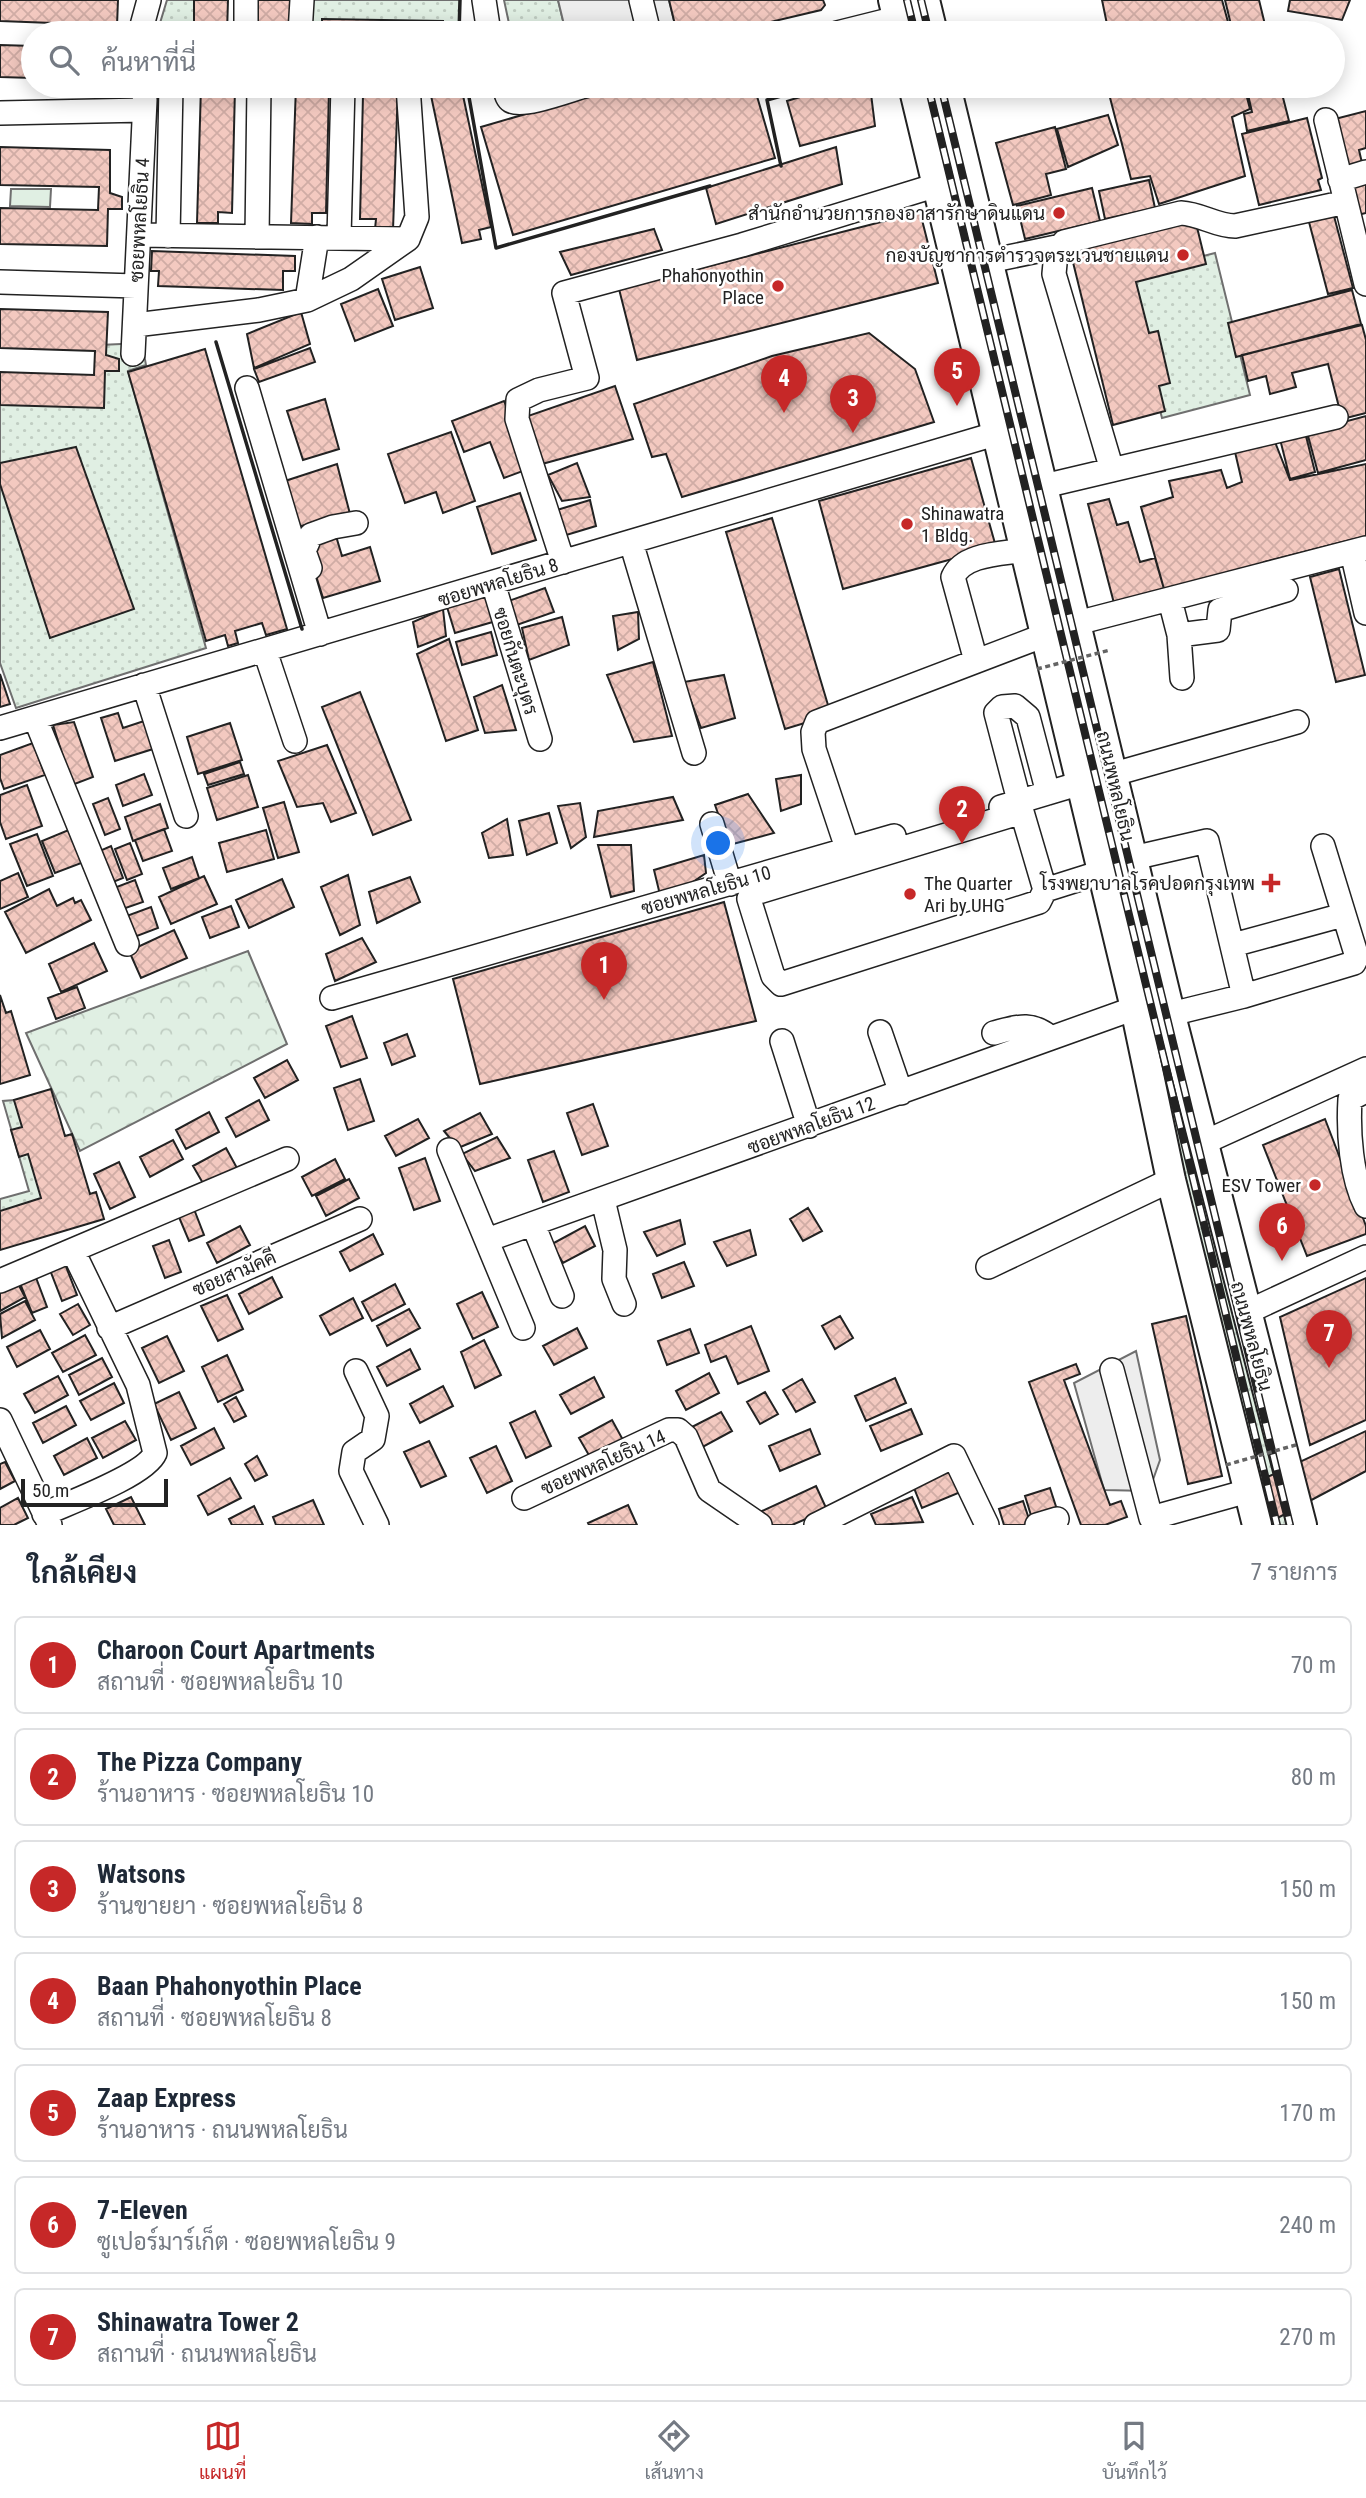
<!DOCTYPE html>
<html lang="th">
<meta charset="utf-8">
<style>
body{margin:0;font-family:"Roboto Condensed",Sarabun,sans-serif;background:#f2f2f3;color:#1f2937}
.scale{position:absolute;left:21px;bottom:18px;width:147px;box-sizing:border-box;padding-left:7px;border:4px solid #222;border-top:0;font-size:19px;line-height:24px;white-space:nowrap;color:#222;-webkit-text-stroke:5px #fff;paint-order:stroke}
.you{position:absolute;left:719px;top:844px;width:24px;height:24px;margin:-18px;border:5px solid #fff;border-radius:50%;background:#1a73e8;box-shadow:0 0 0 10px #1a73e833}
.badge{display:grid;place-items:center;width:46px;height:46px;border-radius:50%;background:#c62828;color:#fff;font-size:23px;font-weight:700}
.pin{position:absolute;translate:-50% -58px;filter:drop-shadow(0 2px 4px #0008)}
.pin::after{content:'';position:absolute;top:37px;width:24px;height:21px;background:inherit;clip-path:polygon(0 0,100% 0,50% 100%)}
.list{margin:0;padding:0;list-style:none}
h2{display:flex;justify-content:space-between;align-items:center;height:91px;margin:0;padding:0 28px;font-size:30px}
h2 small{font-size:23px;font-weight:400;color:#747a83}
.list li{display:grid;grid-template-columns:46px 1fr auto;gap:21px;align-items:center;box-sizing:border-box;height:98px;margin:0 14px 14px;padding:0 14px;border:2px solid #e0e1e3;border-radius:10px}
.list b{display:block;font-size:26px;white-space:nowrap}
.list p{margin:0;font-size:23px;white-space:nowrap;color:#747a83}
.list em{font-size:23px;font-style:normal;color:#747a83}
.icon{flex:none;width:38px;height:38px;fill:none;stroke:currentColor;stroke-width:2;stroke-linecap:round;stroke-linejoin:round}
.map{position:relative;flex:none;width:1366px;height:1525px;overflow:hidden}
.search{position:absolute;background:#fff;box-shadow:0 4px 18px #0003;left:21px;right:21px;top:21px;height:77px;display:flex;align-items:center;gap:18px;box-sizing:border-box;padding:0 24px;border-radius:38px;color:#747a83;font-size:26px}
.sheet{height:875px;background:#fff}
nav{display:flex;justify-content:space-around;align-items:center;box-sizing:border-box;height:98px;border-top:2px solid #e0e1e3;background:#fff;font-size:19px;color:#747a83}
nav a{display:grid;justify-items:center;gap:4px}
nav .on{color:#c62828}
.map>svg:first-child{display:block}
</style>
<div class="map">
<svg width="1366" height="1525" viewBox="0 0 1366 1525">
<defs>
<pattern id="green-dots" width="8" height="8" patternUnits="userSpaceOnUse" patternTransform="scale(1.75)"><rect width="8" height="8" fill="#e0efe3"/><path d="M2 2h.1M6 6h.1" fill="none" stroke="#c0cdc2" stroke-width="1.8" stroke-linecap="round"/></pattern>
<pattern id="forest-crowns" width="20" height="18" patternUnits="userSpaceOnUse" patternTransform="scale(1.75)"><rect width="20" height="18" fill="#e0efe3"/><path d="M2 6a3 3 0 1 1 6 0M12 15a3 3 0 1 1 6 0" fill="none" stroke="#c0cdc2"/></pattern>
<pattern id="building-cross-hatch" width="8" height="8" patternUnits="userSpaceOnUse" patternTransform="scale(1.75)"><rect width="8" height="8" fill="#f3c9c0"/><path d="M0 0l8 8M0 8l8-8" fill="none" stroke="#d0aca5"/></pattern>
</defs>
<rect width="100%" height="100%" fill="#fff"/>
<path fill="url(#green-dots)" stroke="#6f6f6f" stroke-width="2" d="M167,0H206L204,33H157Z
M307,0H460L459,33H305Z
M504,0H558L566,33H511Z
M1215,253L1250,395L1162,418L1126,276Z
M142,343L146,365L128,371L206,648L16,708L0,663V400L92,404L100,345Z
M1037,514L1292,1525H1268L1029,517Z
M14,1100L58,1219L0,1236V1199L29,1191L3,1101Z"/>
<path fill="url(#forest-crowns)" stroke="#6f6f6f" stroke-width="2" d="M248,951L287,1044L80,1151L26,1033Z"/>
<path fill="#e0efe3" stroke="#6f6f6f" stroke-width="2" d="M11,189H51L50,207L10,206Z"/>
<path fill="#ededed" stroke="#6f6f6f" stroke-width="2" d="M558,0H669L677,33H566Z
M1136,1351L1160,1460L1149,1491L1104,1490L1074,1383Z"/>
<path fill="url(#building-cross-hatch)" stroke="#222" stroke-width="2" d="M0,0H118L117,26L126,27V33H104V25L0,21Z
M194,0H228L227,33H194Z
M258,0H292L291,33H258Z
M669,0H823L825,5L821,10L724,33H677Z
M1102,0H1222L1231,33H1093L1108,29Z
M1225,0H1259L1267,33H1233Z
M1290,0H1350L1342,20L1288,11Z
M322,19L443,21V31L455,33H322Z
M0,45L33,46V78L0,77Z
M201,86L235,88L232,213L218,212V223H197Z
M296,86L329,89L326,213H312V224L291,223Z
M377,86H398L393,230L375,229L376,219H360L363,95H377Z
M429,86H461L491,227L479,230L481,239L462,243Z
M622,86H754L775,158L513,235L481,127Z
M836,86H870L875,126L800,146L787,101Z
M1107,86H1244L1250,109L1232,117L1245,176L1159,204L1150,176L1131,179Z
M1246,86H1280L1289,121L1247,131L1244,114L1252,112Z
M1366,111V148L1359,150L1362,163L1346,167L1335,119Z
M1108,115L1118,145L1068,167L1057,129Z
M1307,118L1322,178L1318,180L1321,190L1259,205L1242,134Z
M1055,127L1066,169L1046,174L1051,195L1013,205L996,143Z
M0,147L110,150V193L122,197V209H108L107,246L0,244V208L98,210L99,187L0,185Z
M836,147L842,184L716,224L706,188Z
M1149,180L1155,208L1105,219L1099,191Z
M1366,182V213L1357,215L1350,185Z
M1092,188L1100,221L1025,239L1017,206Z
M920,212L938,283L637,360L619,289Z
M1334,216L1353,288L1328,294L1309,222Z
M1195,219L1206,264L1136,282L1149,333L1158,331L1170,383L1159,386L1165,411L1113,425L1070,250Z
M654,229L662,250L571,275L560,252Z
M152,251L295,256V271H283V290L158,286L159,271H151Z
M420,267L433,308L395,320L382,279Z
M378,289L393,326L355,341L341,304Z
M1352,290L1361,324L1236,357L1228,323Z
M0,309L108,312L106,355L119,359V371H105L104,408L0,405V372L94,375L95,351L0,348Z
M301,312L310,344L254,368L247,334Z
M1362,325L1366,340V413L1342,419L1328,364L1292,373L1296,387L1270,394L1266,376L1248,381L1242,355Z
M869,333L915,369L934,422L682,497L666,454L652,457L634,404L772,356Z
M310,348L315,362L259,382L254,369Z
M205,349L287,629L266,635L262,623L235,631L238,643L228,646L225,635L206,641L128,372Z
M615,386L633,439L542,464L525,417Z
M325,399L339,449L303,460L287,411Z
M504,401L531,468L504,478L490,442L464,452L452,421Z
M1366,416V460L1318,473L1307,432Z
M451,432L475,501L443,513L436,492L405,503L388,454Z
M1305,432L1315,472L1290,479L1280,439Z
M1275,442L1290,480L1366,464V536L1264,562L1266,568L1166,596L1141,507L1173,497L1169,481L1221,470L1227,488L1242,482L1235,452Z
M76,447L134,609L50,638L0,484V463Z
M971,458L996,547L843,589L819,501Z
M577,463L590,497L562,501L548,475Z
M337,464L350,514L293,528L285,481Z
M520,493L536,540L492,554L477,507Z
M1109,499L1117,525L1128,522L1140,562L1155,558L1166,596L1115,607L1088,504Z
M590,500L596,526L563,536L557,510Z
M772,518L831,715L785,729L726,532Z
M336,536L342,556L370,547L380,581L323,598L312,563L319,561L314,543Z
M1339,569L1365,675L1336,682L1310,577Z
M545,588L554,612L511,627L503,603Z
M488,594L496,621L455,633L447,607Z
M443,609L446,636L418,647L413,622Z
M638,612L639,639L618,650L613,616Z
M562,617L569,645L529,660L522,628Z
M491,632L497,655L462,665L456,642Z
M449,639L478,730L446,741L417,654Z
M653,662L672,736L634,742L607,675Z
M0,674L10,704L0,707Z
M724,675L735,718L701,728L684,682Z
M502,685L516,730L485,733L474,697Z
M360,692L411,820L373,835L322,707Z
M118,713L123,728L144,721L153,749L115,761L101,718Z
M74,722L93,777L72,785L53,725Z
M230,723L242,760L198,774L187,737Z
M33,743L45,775L4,789L0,778V755Z
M327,745L356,813L331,822L323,803L297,807L278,761Z
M240,762L244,774L208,785L204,774Z
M144,774L152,795L123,806L116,785Z
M248,775L258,807L217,820L207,788Z
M801,775V804L781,811L776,779Z
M27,785L42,826L6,839L0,822V795Z
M748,794L774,833L729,845L715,805Z
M673,797L683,820L594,837L598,811Z
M108,798L120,829L105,835L93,804Z
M284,802L299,852L278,858L263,808Z
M580,803L586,837L571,848L558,806Z
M160,804L168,828L133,841L125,817Z
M549,813L557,843L527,855L519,821Z
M507,819L513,855L489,858L482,833Z
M71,829L84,862L55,873L42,841Z
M164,829L172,851L143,861L135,840Z
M266,830L274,859L227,872L219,843Z
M37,834L53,876L27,886L10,844Z
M130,843L142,874L127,880L115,849Z
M598,845H631L634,891L611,897Z
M111,846L123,878L108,884L95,853Z
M704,855L706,873L662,903L654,870Z
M192,857L199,878L171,889L163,868Z
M18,873L28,897L0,909V881Z
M348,875L360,925L340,935L321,887Z
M204,876L217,904L171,924L159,897Z
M410,877L420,902L377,923L369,892Z
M282,879L294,907L249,928L236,900Z
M135,880L143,902L114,912L106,891Z
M49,889L57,906L73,898L75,903L81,900L91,920L26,953L5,912Z
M724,902L756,1021L480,1084L453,979Z
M231,906L239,927L210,938L202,917Z
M151,907L158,928L129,939L121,918Z
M174,930L187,958L141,978L129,951Z
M362,938L376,962L335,981L326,954Z
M94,943L107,971L61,992L49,964Z
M77,987L85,1008L56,1019L48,998Z
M0,995L6,1013L11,1011L30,1075L0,1084Z
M352,1016L367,1058L341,1067L326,1026Z
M407,1034L415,1056L392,1065L384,1043Z
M287,1060L298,1080L265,1098L254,1078Z
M360,1079L374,1121L348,1130L334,1088Z
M51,1089L65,1136L72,1134L90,1194L96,1192L104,1219L0,1250V1211L41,1198L28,1154L19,1157L11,1130L22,1127L14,1100Z
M259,1100L269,1120L236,1137L226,1118Z
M593,1104L608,1146L582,1155L567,1113Z
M209,1112L219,1132L186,1149L176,1130Z
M480,1113L492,1134L458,1148L444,1131Z
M418,1119L429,1138L396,1156L385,1136Z
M1325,1119L1366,1226V1234L1307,1256L1263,1145Z
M497,1137L510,1158L475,1171L462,1154Z
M173,1140L183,1159L150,1177L140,1157Z
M226,1148L237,1168L204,1185L193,1166Z
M554,1151L569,1192L543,1202L528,1160Z
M425,1158L440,1201L414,1210L399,1168Z
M335,1159L345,1179L312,1196L302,1177Z
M119,1162L135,1197L110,1209L94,1174Z
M349,1179L359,1198L326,1216L316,1196Z
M192,1204L204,1235L189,1241L176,1210Z
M808,1208L822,1231L803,1241L790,1219Z
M680,1220L685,1244L657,1256L644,1232Z
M240,1226L250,1245L217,1263L207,1243Z
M585,1226L595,1246L563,1263L552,1244Z
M750,1230L756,1255L727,1266L714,1242Z
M373,1234L383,1254L350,1271L340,1252Z
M169,1240L181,1272L165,1278L153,1246Z
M684,1262L694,1286L662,1298L653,1274Z
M65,1264L77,1295L62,1301L50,1270Z
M35,1275L47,1307L32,1313L19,1281Z
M272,1277L282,1297L249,1314L239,1294Z
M15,1278L25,1297L0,1311V1286Z
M1366,1278V1420L1310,1445L1280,1317Z
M395,1284L405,1304L372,1321L362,1302Z
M482,1292L498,1327L473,1339L457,1304Z
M227,1295L243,1329L218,1341L201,1306Z
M353,1298L363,1318L330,1335L320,1316Z
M25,1301L35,1320L2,1338L0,1314Z
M78,1304L90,1325L73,1335L60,1314Z
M409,1309L420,1328L387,1346L377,1326Z
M840,1316L853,1338L835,1349L822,1326Z
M1186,1316L1222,1476L1188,1484L1152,1324Z
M751,1326L769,1371L738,1384L726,1356L711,1362L705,1345Z
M577,1328L587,1348L554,1365L543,1346Z
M690,1329L699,1353L667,1365L658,1341Z
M40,1330L50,1349L17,1367L7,1347Z
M85,1335L96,1355L63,1372L52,1353Z
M167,1336L184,1371L159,1383L142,1348Z
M484,1340L501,1375L475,1388L461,1352Z
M410,1349L420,1369L387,1386L377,1367Z
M227,1355L243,1390L218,1402L202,1367Z
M102,1358L112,1377L79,1395L69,1375Z
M1076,1364L1080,1374L1064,1380L1110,1505L1121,1501L1127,1517L1105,1525H1081L1029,1382Z
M709,1373L719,1393L686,1410L676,1391Z
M58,1376L68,1395L35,1413L24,1394Z
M594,1377L604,1397L571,1414L560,1395Z
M895,1378L906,1403L866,1421L855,1396Z
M802,1379L815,1402L796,1412L783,1390Z
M114,1383L124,1403L91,1420L80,1401Z
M443,1386L453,1406L420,1423L410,1404Z
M179,1392L196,1428L171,1440L154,1404Z
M765,1392L778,1414L760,1424L747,1402Z
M236,1397L246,1416L234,1422L224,1404Z
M66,1406L76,1425L43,1443L33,1423Z
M911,1409L922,1434L881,1451L870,1426Z
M535,1411L551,1446L526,1458L510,1423Z
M721,1412L732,1431L699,1449L688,1429Z
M612,1420L623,1440L590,1457L579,1438Z
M125,1421L136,1440L103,1458L92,1438Z
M214,1428L224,1448L191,1465L181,1446Z
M810,1429L820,1454L780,1471L769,1446Z
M1366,1431V1471L1272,1521L1261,1480Z
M87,1438L97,1458L64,1475L54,1456Z
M429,1441L446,1476L421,1487L404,1452Z
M496,1446L512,1481L487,1493L470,1458Z
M257,1456L267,1475L255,1481L245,1464Z
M5,1462L15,1481L0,1489V1464Z
M952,1465L963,1491L922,1508L912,1483Z
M230,1478L241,1498L208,1515L198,1496Z
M816,1486L827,1510L792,1525H769L762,1511Z
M1050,1488L1062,1525H1034L1025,1496Z
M131,1497L145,1525H114L106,1509Z
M912,1497L923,1522L876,1525L871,1514Z
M18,1498L28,1518L14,1525H0V1508Z
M313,1500L324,1525H276L273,1517Z
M1023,1501L1031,1525H1004L999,1509Z
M628,1505L637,1525H589L588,1523Z
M254,1506L263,1525H232L229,1519Z"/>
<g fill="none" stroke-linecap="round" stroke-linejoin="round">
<g stroke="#222" stroke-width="26">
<path id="minor" d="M484,0L489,33
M641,0L649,33
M140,33L149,0
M246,33V0
M300,33L302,0
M837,33L897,18
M504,86C506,91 506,98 511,101C523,108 570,90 585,86
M0,113L144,110
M1326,120L1366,284
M1340,180L1366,172
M139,235L408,239
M168,236L171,86
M257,237L259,86
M339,237L343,86
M989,261L1061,246
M0,282L136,286
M307,300L317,237
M135,325L259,310L307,300L351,279L408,239L417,217L408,86
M133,354L145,100L142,86
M247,388L320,634
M1112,470L1054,274L1056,253L1064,242L1181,213C1201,214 1216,226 1235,226L1346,202
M1044,486L1336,417
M631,542L694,753
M1352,552L1366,613
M563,562L517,419L518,400L539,390L587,378L564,293L742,245L937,185
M310,568L304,551L311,535L333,527L356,523
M493,583L540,739
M1170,600L1179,635L1182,678
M1077,623L1366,548
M1179,635L1218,630L1220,610L1286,590
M265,651L295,741
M976,661L953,577C964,553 1003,554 1025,550
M144,685L186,816
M35,718L127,944
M0,728L995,434
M1114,774L1297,722
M1001,807L1081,783
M1022,812L996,713L1002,707L1015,706L1028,717L1048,793
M712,824L730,884
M847,848L814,749L813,732L817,722L1045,635
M1133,858L1207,841L1244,996L1171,1014
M1045,890L1039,902L781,984L773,976L749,899L755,893L1022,812L1045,890L1102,872
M1233,945L1343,915
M1244,996L1354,963L1357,957L1323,846
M332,998L894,836
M880,1032L901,1093
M994,1033C1017,1027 1031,1021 1051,1038
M782,1041L809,1126
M1366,1091L1350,1099C1348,1132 1351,1177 1366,1206
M1203,1143L1366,1069
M449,1150L523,1328
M603,1200L615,1250L614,1279L624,1304
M533,1224L562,1296
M487,1240L1135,1008
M988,1267L1171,1180
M0,1281L287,1159
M1245,1313L1366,1257
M109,1328L360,1219
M1112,1370L1151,1518L1248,1491
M356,1371L377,1416L373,1439L354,1452L351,1471L377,1525
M0,1420L50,1525
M524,1498L669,1430H678L686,1437L709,1490L760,1525
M44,1514C68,1503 146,1475 155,1453L138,1385L73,1251
M816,1525L954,1456L987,1525
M1037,1525L1057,1519"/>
</g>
<g stroke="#222" stroke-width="32">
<path id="major" d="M893,0L901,33
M925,0L933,33
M913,86L1135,1008L1171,1180L1257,1525
M946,86L1167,1000L1302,1525"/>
</g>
<use href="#minor" stroke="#fff" stroke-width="23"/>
<use href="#major" stroke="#fff" stroke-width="28"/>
<g stroke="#222" stroke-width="8">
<path id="rail" d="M907,0L915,33
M921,0L929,33
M928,86L1277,1525
M941,86L1290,1525"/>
</g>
<use href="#rail" stroke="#fff" stroke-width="5" stroke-dasharray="16" stroke-linecap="butt"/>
<path stroke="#646464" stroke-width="3.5" stroke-dasharray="5 3.5" stroke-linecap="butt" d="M1037,669L1110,650
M1226,1465L1299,1444"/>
<path stroke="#222" stroke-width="3.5" d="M459,33L460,0
M467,86L496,248L710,186
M781,166L767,100L816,86
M216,342L302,629"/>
</g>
<g fill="#c62828" stroke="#fff" stroke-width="2.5">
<circle cx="1059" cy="213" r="7"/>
<circle cx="1183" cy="255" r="7"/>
<circle cx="778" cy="286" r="7"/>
<circle cx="907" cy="524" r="7"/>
<path d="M1267.5 872.5h7v7h7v7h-7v7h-7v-7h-7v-7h7z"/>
<circle cx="910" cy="894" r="7"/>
<circle cx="1315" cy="1185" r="7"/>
</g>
<g text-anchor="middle" stroke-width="5" stroke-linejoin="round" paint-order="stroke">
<g font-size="19" fill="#222" stroke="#fff" text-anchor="end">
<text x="1045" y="220">สำนักอำนวยการกองอาสารักษาดินแดน</text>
<text x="1169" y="262">กองบัญชาการตำรวจตระเวนชายแดน</text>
<text x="764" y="282">Phahonyothin<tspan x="764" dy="22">Place</tspan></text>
<text x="921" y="520" text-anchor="start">Shinawatra<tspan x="921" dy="22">1 Bldg.</tspan></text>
<text x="924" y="890" text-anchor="start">The Quarter<tspan x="924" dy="22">Ari by UHG</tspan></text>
<text x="1255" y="890">โรงพยาบาลโรคปอดกรุงเทพ</text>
<text x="1301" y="1192">ESV Tower</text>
</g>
<g font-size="19" fill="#222" stroke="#fff">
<text transform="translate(139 220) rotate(-87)" y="7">ซอยพหลโยธิน 4</text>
<text transform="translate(498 582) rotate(-17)" y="7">ซอยพหลโยธิน 8</text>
<text transform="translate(516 661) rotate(73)" y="7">ซอยกันตะบุตร</text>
<text transform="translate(1116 786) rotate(77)" y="7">ถนนพหลโยธิน</text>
<text transform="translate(706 890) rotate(-16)" y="7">ซอยพหลโยธิน 10</text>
<text transform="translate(811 1125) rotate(-20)" y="7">ซอยพหลโยธิน 12</text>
<text transform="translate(234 1273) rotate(-23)" y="7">ซอยสามัคคี</text>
<text transform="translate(1252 1336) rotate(75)" y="7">ถนนพหลโยธิน</text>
<text transform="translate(603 1462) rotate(-24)" y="7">ซอยพหลโยธิน 14</text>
</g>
</g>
</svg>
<div class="scale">50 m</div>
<div class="you"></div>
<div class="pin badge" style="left:604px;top:1000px">1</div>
<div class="pin badge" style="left:962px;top:844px">2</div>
<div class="pin badge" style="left:853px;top:433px">3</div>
<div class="pin badge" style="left:784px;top:413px">4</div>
<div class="pin badge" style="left:957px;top:406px">5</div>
<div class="pin badge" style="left:1282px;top:1261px">6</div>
<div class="pin badge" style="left:1329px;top:1368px">7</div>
<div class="search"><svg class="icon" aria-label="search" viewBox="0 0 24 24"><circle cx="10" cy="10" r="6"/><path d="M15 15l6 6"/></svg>ค้นหาที่นี่</div>
</div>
<section class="sheet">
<h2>ใกล้เคียง<small>7 รายการ</small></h2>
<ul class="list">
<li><span class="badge">1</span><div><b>Charoon Court Apartments</b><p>สถานที่ · ซอยพหลโยธิน 10</p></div><em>70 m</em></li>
<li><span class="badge">2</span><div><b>The Pizza Company</b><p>ร้านอาหาร · ซอยพหลโยธิน 10</p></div><em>80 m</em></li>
<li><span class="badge">3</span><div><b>Watsons</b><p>ร้านขายยา · ซอยพหลโยธิน 8</p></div><em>150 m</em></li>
<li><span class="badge">4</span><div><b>Baan Phahonyothin Place</b><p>สถานที่ · ซอยพหลโยธิน 8</p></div><em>150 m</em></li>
<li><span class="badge">5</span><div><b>Zaap Express</b><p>ร้านอาหาร · ถนนพหลโยธิน</p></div><em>170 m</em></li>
<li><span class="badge">6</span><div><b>7-Eleven</b><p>ซูเปอร์มาร์เก็ต · ซอยพหลโยธิน 9</p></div><em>240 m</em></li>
<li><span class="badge">7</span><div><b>Shinawatra Tower 2</b><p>สถานที่ · ถนนพหลโยธิน</p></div><em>270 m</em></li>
</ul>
</section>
<nav>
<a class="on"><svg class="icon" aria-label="map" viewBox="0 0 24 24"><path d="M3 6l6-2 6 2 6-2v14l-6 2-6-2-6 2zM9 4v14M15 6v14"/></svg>แผนที่</a>
<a><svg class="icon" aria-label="directions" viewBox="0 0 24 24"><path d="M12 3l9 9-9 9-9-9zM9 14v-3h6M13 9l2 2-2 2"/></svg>เส้นทาง</a>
<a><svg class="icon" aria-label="saved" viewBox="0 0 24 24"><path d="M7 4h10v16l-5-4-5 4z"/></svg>บันทึกไว้</a>
</nav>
